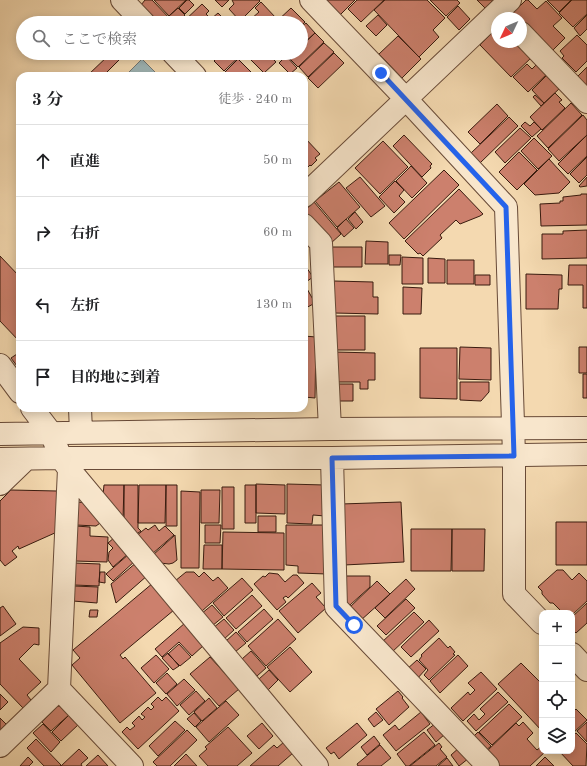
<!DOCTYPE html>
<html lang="ja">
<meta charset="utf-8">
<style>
body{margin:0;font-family:"Old Standard TT","Noto Serif JP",serif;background:#f6f6f6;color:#202124}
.controls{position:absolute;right:12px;bottom:12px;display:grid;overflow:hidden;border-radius:8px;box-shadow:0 2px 10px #0003}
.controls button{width:36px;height:36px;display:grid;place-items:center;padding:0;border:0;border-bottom:1px solid #e0e0e0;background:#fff;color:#202124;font:20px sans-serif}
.compass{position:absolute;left:491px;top:12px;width:36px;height:36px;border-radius:50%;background:#fff;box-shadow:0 2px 10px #0003;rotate:226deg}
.stop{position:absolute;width:12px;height:12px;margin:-9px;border:3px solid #2563eb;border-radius:50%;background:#fff}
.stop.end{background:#2563eb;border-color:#fff;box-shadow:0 1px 4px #0008}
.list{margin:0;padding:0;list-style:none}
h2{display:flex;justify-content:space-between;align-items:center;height:52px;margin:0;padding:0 16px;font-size:17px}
h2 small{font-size:13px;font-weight:400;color:#757577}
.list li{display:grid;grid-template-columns:26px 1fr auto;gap:12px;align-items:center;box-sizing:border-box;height:72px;padding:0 16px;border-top:1px solid #e0e0e0}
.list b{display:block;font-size:15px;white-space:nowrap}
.list em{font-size:13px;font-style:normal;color:#757577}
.icon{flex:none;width:22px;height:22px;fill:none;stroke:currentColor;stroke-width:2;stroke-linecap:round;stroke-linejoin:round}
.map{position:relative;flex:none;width:587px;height:766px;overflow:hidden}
.search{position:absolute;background:#fff;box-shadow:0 2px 10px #0003;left:16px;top:16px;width:292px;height:44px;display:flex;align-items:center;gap:10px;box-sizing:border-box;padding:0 14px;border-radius:22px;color:#757577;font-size:15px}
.panel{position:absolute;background:#fff;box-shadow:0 2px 10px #0003;left:16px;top:72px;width:292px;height:340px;border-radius:12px}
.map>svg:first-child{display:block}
</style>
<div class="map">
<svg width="587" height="766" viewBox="0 0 587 766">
<rect width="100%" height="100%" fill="#f4d9b0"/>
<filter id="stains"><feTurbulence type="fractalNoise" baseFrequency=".005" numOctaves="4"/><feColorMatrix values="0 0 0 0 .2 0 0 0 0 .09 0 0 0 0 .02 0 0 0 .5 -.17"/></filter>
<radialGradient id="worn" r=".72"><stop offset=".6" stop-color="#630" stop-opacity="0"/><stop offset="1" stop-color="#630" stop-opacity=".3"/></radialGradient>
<path fill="#a1b7b7" stroke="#777974" d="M142,59L159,76H125Z"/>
<path fill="#cc806d" stroke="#391b0f" d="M145,0H152L174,23H158L141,5Z
M154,0H186L169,16Z
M187,0H189L194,5L185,14L179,8Z
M215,0H229L222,7Z
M232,0H259L260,1L240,21L229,9L234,4Z
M326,0H355L340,15Z
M357,0H384L361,22L348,9Z
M385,0H427L445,18L433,30L439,37L419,57L374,10Z
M430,0H457L460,3L446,16Z
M477,0H493L485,8Z
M526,0H528L537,9L546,1L562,18L553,26L565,38L551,52L521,21V18H518L513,13Z
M547,0H571L559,12Z
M572,0H587V14L573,27L559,13Z
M261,2L276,18L271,23H242L248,17L251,19L259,12L255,8Z
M202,4L209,11L206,14L211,19L218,13L227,22L226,23H182Z
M458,6L470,19L459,30L447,17Z
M178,8L185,15L177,23H176L169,16Z
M291,8L305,22L301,26V23H275Z
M378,15L387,25L376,36L366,26Z
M587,15V29L580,36L574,28Z
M306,23L315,33L301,46V27Z
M497,28V42H516L532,57L511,77L480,45Z
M315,33L324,42L298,67L289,58L294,53H301V46Z
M577,35L587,45V61L576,72L562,58L564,56L560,51Z
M398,36L421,59L402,78L379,54Z
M324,43L334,52L308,77L299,67Z
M111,53H126L103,76H87Z
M222,53H243L224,71L214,61Z
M247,53H267L276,62L264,73L246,55Z
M334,53L344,63L318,88L308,78Z
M286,56L297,68L290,74L279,63Z
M238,59L255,76H221Z
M527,64L532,69L537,64L547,74L528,92L513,77Z
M587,67V90L576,78Z
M547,75L560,88L544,103L532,90Z
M555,93L562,100L559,102L565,108L542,130L530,117Z
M535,95L544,103L541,106L533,97Z
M571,103L582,115L548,148L537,136Z
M497,104L508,116L480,144L468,132Z
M583,115L587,120V135L559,161L548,149Z
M509,117L518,126L480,163L471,153Z
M525,122L530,126L534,122L541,129L532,137L521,126Z
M520,128L531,138L505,163L495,152Z
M404,135L432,164L430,166L431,168L422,177L393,146Z
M587,135V156L568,174L558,164Z
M304,137L320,154L315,158L317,160L311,166L310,165L305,170Z
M534,138L552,156L538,169L521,151Z
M383,141L408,167L380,194L355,168Z
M519,152L537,170L517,190L499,172Z
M587,157V175L579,183L570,174Z
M549,159L570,182L559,193L535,195L524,184Z
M411,166L427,183L412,198L396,181Z
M444,170L459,185L404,239L389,223Z
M360,177L385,206L371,217L346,188Z
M587,177V186L580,187L579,186Z
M395,181L404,190L399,196L405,202L394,213L379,197Z
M339,182L360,207L337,227L315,201Z
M459,189L483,214L480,216L460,224L456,220L440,235L442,238L423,256L420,253L418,254L405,241Z
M581,194H587V225L541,226L540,204L560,203V201H563V197L581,195Z
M314,202L341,234L330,244L304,213V211Z
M355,212L363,222L356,229L348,219Z
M346,219L354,228L344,237L337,228Z
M587,230V258L542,259V234H563V231Z
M366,241L388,242V264H365Z
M331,247H362V267H331Z
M389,255H401L400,265H389Z
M0,256L20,277V283L17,286L20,289V342L0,321Z
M402,257L423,258V284H402Z
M428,258L445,259V283H428Z
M447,260H474V284H447Z
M304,264L313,277L306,282L304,279Z
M569,265H587V308H583V285H568Z
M526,274L562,275V289H559L558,309H526Z
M475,275H490V285H475Z
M334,281L373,282V297H378V314L334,313Z
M306,287L315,303L304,309V288Z
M403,287L422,288L421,314H403Z
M333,316H365V350H333Z
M304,336L316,337L315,398L304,397Z
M460,347L491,348V380L459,379Z
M579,347H587V373H579Z
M420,348H457V399L420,398Z
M20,352V370L11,358Z
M335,352L375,353V380H368V389H360V382H335Z
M583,374H587V398H583Z
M460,382H489V392L481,401L460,400Z
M336,384H353V401H335Z
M256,484L285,485V514L256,513Z
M287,484L325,485V516L313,515L312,524L287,523Z
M104,485H124L123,520L103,495Z
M124,485H138V528L141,531L135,535L124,521Z
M139,485H166L165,523H138Z
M166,485H177V526H166Z
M245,485H256V523H245Z
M222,487H234V529H222Z
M11,490L57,491V532L19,549L18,546L12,551L17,557L5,566L0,560V501Z
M201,490H220L219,523H201Z
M181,491L200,492L199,568H181Z
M78,502L87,503L103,521L96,526L76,525Z
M401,502L404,562L344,565L341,504Z
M258,516H276V532H258Z
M556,522H587V565H556Z
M155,525L159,531L165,526L174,535L152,554L136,536L146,528L148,530Z
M205,525H221L220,543H205Z
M286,525H327V574L298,573V566L286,565Z
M76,526L90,527V536L108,537L107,562L75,561Z
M411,529H452L451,571H411Z
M452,529H485L484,571H452Z
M223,532L284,533V570L222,569Z
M175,535L177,560L173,563L169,564L160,563L153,555Z
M115,537L129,553L113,567L108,560L109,552L113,548L108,543Z
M204,545H222V569H203Z
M129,554L135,561L113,581L106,574Z
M137,562L148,575L116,603L111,584Z
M75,563L100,564L99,586L74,585Z
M557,570H563L572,580L579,573L587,581V601L572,615V613H563L553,603H550L542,594V591L538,587Z
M100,572H105V583L99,582Z
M186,572H194L199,577L204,572L213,581L218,577L228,588L202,611L175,581Z
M269,573L278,574L285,582L293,575H297L304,583L288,598L286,596L283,598L286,602L277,610L254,584L263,576L265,577Z
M345,576H370V587L350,605H345Z
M242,578L253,590L224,616L213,603Z
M406,579L415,589L385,618L375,608Z
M377,581L390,594L360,621L348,609Z
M153,583L174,610L120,655L123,659L125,657L156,693L120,723L72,665L80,658L73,650Z
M312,583L321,593L316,597L326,608L298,633L279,611Z
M74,586L98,587L97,603L73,601Z
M252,595L262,606L236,629L226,618Z
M406,599L415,608L386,635L377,626Z
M587,603V623L576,633L572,629V617Z
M212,605L223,617L212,626L201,614Z
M3,606L16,624L0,636V608Z
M264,609L273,619L247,642L238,632Z
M90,610H98L97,617H89Z
M414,612L424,622L391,653L381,643Z
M224,619L234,630L223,640L213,628Z
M278,619L296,639L266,666L248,646Z
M429,620L439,631L411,657L401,647Z
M185,623L204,645L192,656L179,642L162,657L155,649Z
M23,627L39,628V645L34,644L19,659L41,682L27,695L31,700L23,708L0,684V643Z
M236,632L246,643L235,652L226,641Z
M439,638L448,648L450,646L455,652L453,654L455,655L429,680L424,675L428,670L419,660L422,656L421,655Z
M179,644L191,657L180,666L168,654Z
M290,647L312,672L290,692L267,667Z
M251,651L266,668L257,676L242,659Z
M168,653L179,666L173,670L162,658Z
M156,655L169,669L154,683L141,668Z
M458,655L468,666L440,693L430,681Z
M210,657L239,689L219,706L190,674Z
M417,660L426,669L416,680L406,670Z
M521,663L542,684V731L498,684Z
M269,670L278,680L268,690L259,679Z
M481,672L497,689L463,721L451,708L468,692L470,695L475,690L468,683Z
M167,673L177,684L166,694L156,683Z
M184,679L195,690L177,706L167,694Z
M196,691L205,701L189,715L180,705Z
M398,691L403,697L402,698L409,707L389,725L376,709Z
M498,692L508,702L476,731L467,721L474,714L479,720L485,714L480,709Z
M0,694L8,702L0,710Z
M158,697L162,701L166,697L179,711L138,749L122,732L127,727L130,730L135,726L132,723L139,716L142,720L145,717L141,714L148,707L151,710L154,707L151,704Z
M209,698L217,708L202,721L194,712Z
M226,701L239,715L209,742L196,727Z
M509,704L522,717L492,745L479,732Z
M58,706L63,707L70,714L51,731L42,722Z
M576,709L587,720L572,734V713Z
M376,712L383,720L374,727L368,719Z
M421,712L430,724L396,751L383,735L395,725L399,730Z
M194,713L201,721L195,727L187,719Z
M70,714L79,724L61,741L52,732Z
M0,718L6,724L0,730Z
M175,721L185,730L158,756L149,746Z
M523,722L533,733L527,739L537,750L542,746V751H546L530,766H500L486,752L516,723L519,726Z
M587,722V742L577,731Z
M262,723L273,736L259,749L247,736Z
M357,723L367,735L339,759L334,752L331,754L326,748Z
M436,723L445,734L436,742L427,730Z
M43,724L60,742L51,752L33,733Z
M228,727L252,753L237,766H208L199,756L207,749L205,747Z
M187,730L197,740L170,766H157L153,762Z
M424,732L435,745L409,766H406L397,754Z
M478,732L491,746L484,752L471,739Z
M576,733L587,744L586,766H573L559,751H572V736Z
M374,736L380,744L367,755L361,747Z
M36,739L61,765L60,766H44L27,748Z
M284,742L293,753L278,766H250L274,745L277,748Z
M439,743L442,747L440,749L447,757L436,766H410Z
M380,745L391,758L381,766H358L357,764Z
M460,747L469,758L459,766L451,755Z
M79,749L88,758L81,764L82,766H61Z
M186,754L197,766H174Z
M98,755L108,766H86Z
M28,757L33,762L29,766H20Z
M545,757L554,766H536Z
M447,758L453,766H438Z"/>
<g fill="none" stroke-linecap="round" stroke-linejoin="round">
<g stroke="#684a37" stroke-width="24">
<path id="minor" d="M122,0L144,23
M311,0L406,99L506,207L514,455V594L542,623
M521,33L587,102
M173,53L195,76
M304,196L510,0
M304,225L321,243L330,429
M0,365L20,392
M32,408L51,433L61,458L69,469L317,766
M80,408L81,432
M0,434L330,429L587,428
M332,458L336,607L488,766
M0,459L61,458H332L587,454
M69,469L59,689L132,766
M0,484L26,459
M572,654L587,670
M0,746L59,689"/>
</g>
<use href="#minor" stroke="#f8e6cc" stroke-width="22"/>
</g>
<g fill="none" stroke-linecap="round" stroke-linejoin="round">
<path stroke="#2563eb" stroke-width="5" d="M354,625L336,606L332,458L514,456L506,207L381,73"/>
</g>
<rect width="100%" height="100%" filter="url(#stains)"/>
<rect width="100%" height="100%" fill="url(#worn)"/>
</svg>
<div class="controls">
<button>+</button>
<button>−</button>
<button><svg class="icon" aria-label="locate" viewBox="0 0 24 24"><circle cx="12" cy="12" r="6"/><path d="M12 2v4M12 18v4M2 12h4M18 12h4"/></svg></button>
<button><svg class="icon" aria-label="layers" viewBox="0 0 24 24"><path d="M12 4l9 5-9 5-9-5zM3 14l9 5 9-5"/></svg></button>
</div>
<svg class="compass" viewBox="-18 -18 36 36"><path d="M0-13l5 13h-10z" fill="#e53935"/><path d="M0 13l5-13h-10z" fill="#757577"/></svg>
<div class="stop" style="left:354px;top:625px"></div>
<div class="stop end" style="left:381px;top:73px"></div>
<div class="search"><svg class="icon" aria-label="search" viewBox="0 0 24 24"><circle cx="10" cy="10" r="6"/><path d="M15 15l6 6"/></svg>ここで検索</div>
<section class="panel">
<h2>3 分<small>徒歩 · 240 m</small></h2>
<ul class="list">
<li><svg class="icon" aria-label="ahead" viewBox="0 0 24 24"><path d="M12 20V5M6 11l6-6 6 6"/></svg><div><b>直進</b></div><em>50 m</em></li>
<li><svg class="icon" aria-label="right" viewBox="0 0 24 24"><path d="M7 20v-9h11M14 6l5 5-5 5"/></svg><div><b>右折</b></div><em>60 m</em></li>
<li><svg class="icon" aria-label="left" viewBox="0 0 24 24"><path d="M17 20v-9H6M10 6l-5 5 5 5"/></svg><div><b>左折</b></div><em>130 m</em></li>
<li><svg class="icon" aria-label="arrive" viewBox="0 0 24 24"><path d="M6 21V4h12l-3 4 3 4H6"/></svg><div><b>目的地に到着</b></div></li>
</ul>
</section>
</div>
